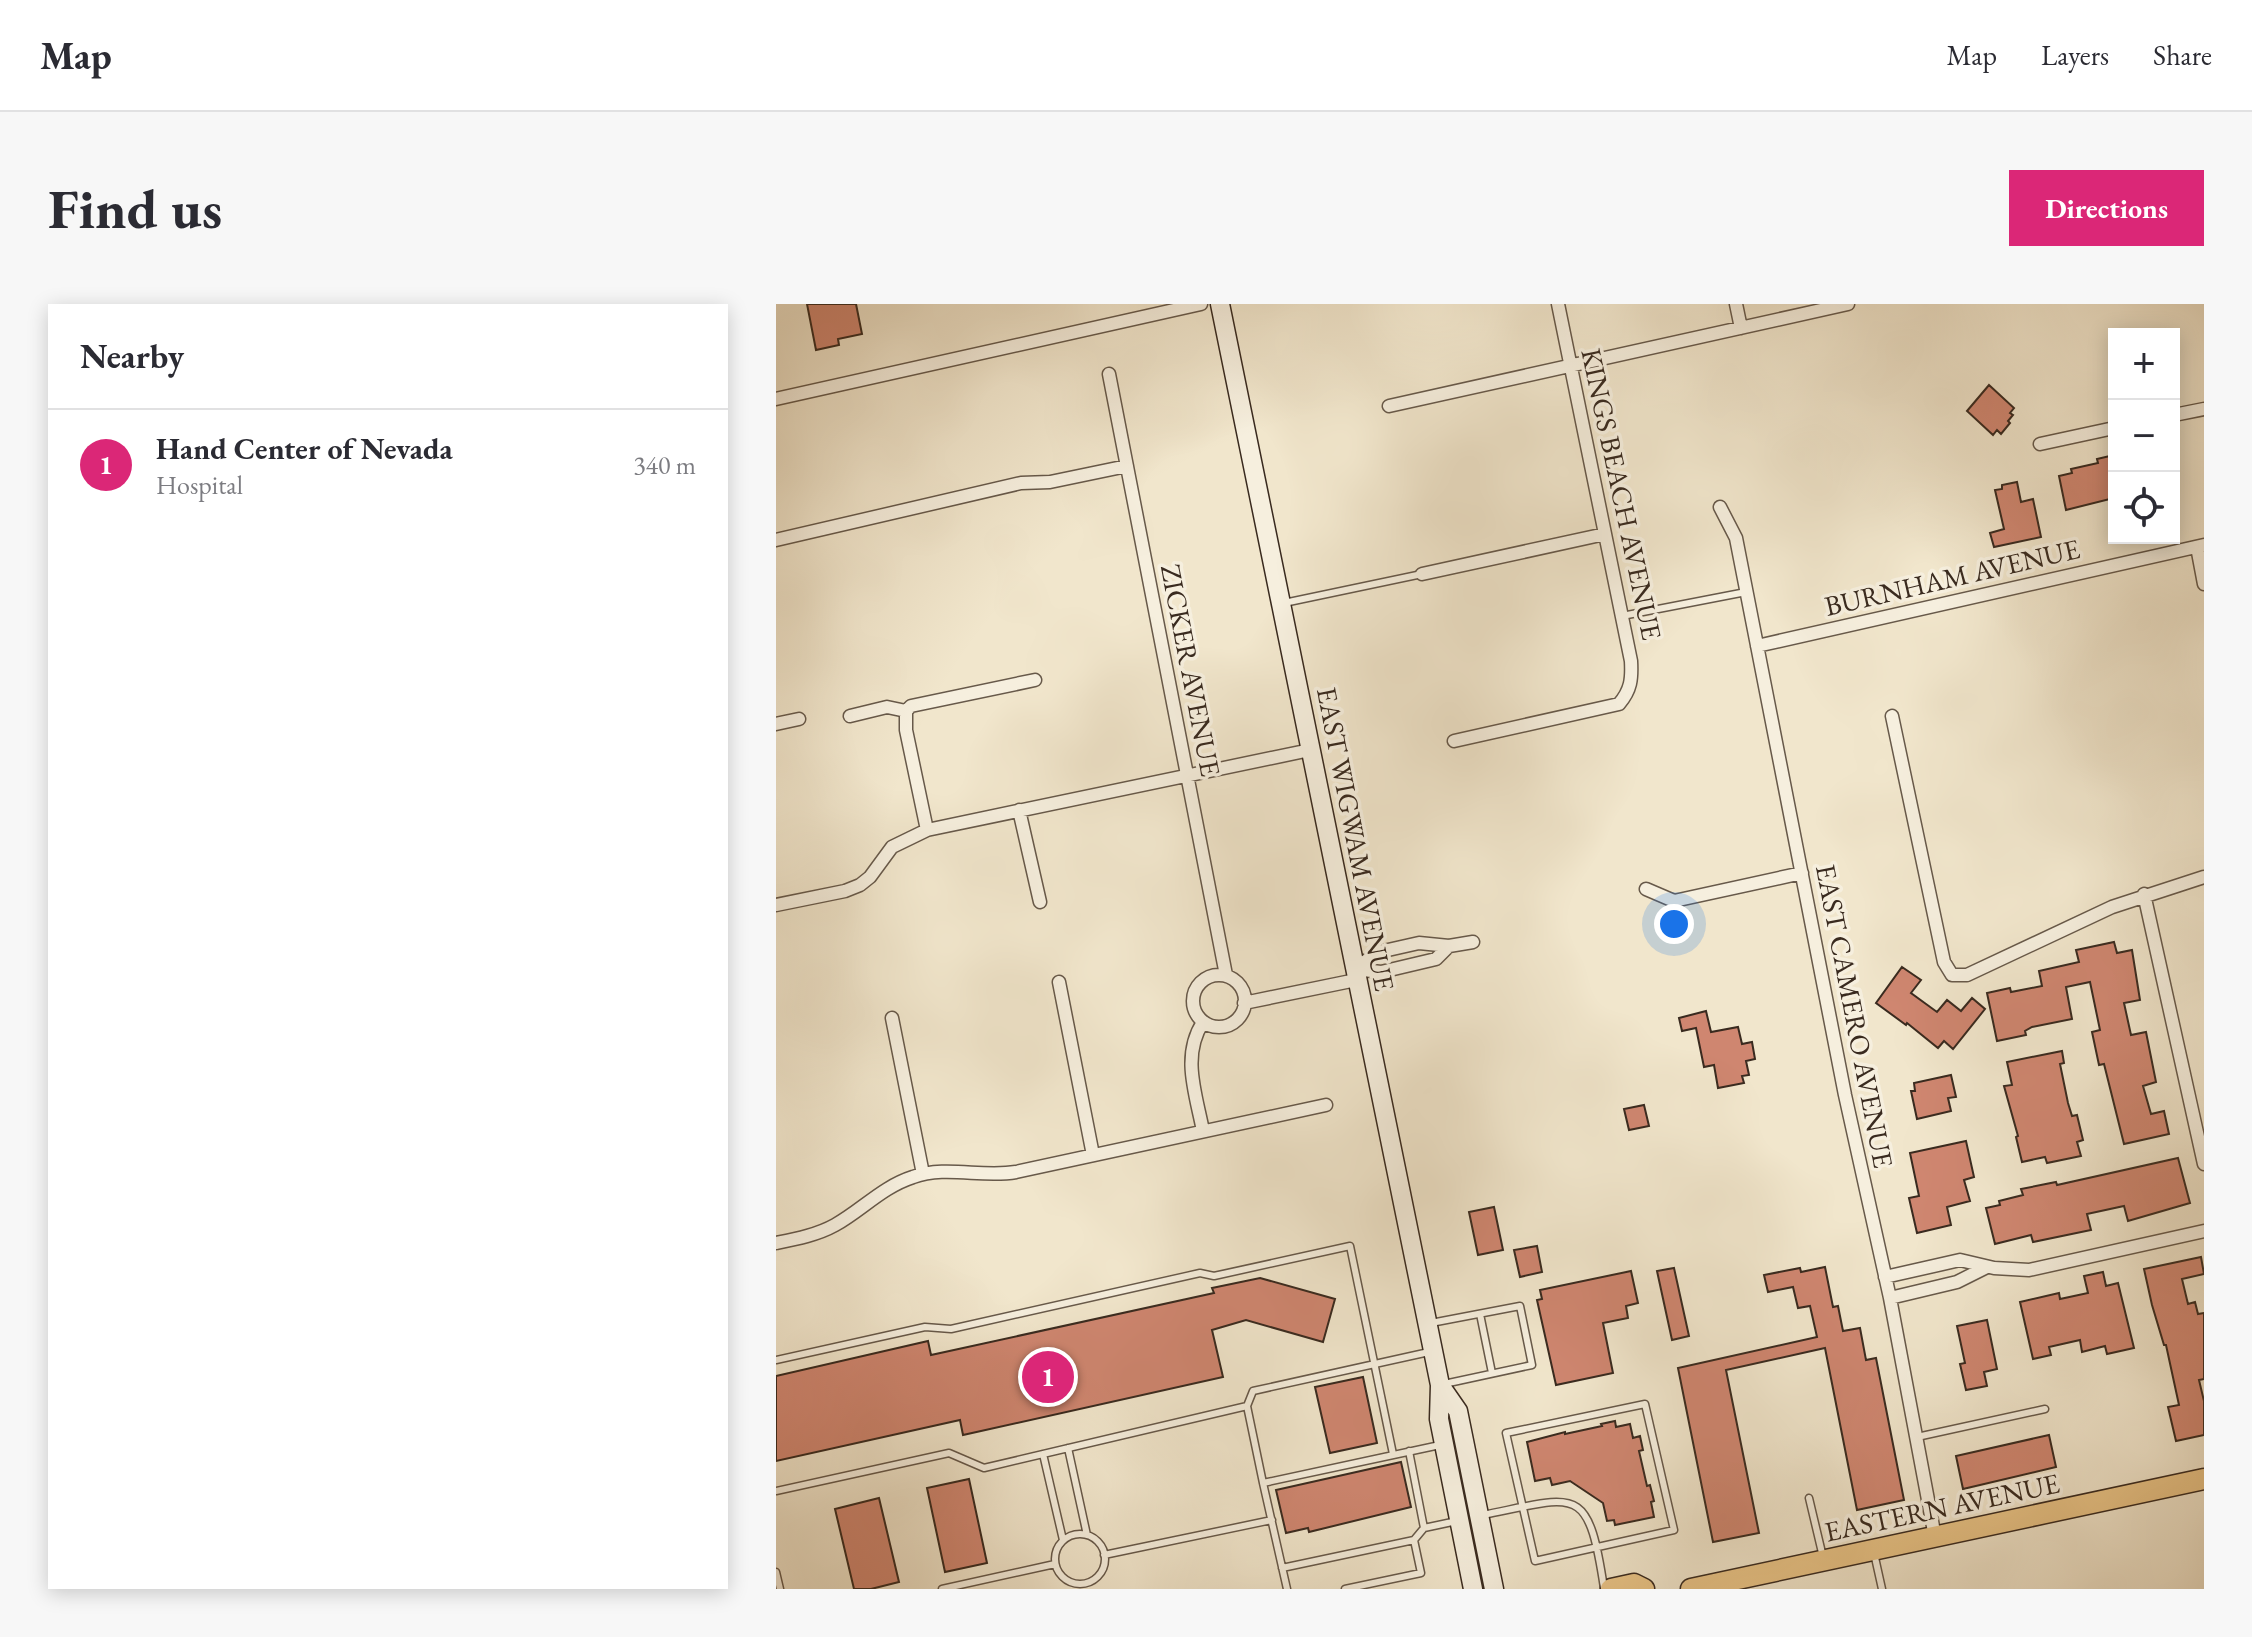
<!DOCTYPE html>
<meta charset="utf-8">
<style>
body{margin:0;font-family:"EB Garamond",serif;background:#f7f7f7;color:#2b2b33}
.controls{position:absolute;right:24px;top:24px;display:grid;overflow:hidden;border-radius:0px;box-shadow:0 4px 20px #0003}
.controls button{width:72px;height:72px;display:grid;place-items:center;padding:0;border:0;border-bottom:2px solid #e1e1e2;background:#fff;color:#2b2b33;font:40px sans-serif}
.you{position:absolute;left:898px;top:620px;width:28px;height:28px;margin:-20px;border:6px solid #fff;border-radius:50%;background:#1a73e8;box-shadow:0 0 0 12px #1a73e833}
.badge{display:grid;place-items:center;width:52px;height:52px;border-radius:50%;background:#db2777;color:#fff;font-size:26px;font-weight:700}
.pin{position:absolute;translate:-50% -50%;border:4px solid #fff;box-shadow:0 2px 8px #0006}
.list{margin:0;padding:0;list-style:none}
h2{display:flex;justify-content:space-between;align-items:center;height:104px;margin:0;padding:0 32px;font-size:34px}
h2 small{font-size:26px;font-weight:400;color:#7c7c81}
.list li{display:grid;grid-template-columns:52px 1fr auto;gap:24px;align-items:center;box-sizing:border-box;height:112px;padding:0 32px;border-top:2px solid #e1e1e2}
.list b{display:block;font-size:30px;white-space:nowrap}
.list p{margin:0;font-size:26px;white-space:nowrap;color:#7c7c81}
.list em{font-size:26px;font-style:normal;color:#7c7c81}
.icon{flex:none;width:44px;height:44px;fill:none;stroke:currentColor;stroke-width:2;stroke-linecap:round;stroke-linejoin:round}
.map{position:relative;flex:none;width:1428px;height:1285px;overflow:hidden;border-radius:0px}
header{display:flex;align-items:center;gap:48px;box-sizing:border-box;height:112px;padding:0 40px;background:#fff;border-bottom:2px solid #e1e1e2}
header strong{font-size:38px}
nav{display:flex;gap:44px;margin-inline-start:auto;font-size:28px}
.intro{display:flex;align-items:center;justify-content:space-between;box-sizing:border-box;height:192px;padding:0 48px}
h1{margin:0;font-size:56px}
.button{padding:20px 36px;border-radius:0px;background:#db2777;color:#fff;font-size:28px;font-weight:700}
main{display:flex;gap:48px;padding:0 48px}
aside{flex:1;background:#fff;border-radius:0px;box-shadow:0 4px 20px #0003}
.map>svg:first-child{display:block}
</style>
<header>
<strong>Map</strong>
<nav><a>Map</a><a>Layers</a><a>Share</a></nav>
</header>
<div class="intro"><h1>Find us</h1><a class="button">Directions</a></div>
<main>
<aside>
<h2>Nearby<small></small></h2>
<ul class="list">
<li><span class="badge">1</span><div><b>Hand Center of Nevada</b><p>Hospital</p></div><em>340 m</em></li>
</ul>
</aside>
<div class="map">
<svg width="1428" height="1285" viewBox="0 0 1428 1285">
<rect width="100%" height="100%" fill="#f1e6cc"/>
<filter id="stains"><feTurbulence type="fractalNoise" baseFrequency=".0025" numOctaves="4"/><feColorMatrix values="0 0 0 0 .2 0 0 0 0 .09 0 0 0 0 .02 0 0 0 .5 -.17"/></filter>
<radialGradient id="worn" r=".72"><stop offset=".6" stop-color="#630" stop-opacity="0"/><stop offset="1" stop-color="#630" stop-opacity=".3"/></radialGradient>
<path fill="#cf8670" stroke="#392a1f" stroke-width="2" d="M31,0H80L86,30L62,35L63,41L40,46Z
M1213,81L1238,104L1234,109L1237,111L1232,117L1234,119L1225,130L1221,126L1217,131L1191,107Z
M1338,151V194L1290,206L1283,172L1296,169L1295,165L1322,159L1321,155Z
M1241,178L1245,198L1257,195L1265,233L1218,243L1214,229L1228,225L1219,186L1226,185V181Z
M1338,638L1341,649L1356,646L1364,696L1348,699L1355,731L1370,728L1380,778L1367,782L1375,810L1388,807L1393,830L1348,840L1328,760L1323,761L1316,728L1324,726L1314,678L1290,683L1296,715L1256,723L1249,727L1250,731L1221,737L1211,689L1234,684L1235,688L1266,682L1263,667L1303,658L1300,646Z
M1126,663L1145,676L1135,689L1161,708L1171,696L1185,707L1196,694L1209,705L1177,745L1168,737L1162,744L1131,719L1130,721L1100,699Z
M930,707L935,728L962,723L966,740L976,738L979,755L970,757L973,771L966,772L968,779L942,784L938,761L928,763L920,724L906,727L903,714Z
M1286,747L1288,759L1284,760L1292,799L1296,812L1301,811L1307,836L1301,838L1305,852L1271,859L1269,853L1246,858L1240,833L1242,832L1228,782L1236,781L1231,758Z
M1175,771L1180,793L1172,794L1175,807L1141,815L1135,787H1139L1138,779Z
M868,801L873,822L853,826L848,805Z
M1190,837L1198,873L1188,876L1194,897L1171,903L1175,921L1141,929L1133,894L1143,892L1134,849Z
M1402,854L1414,899L1352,917L1348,902L1311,910L1315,926L1257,938L1255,931L1219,940L1210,904L1224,901L1223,897L1247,891L1245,885L1280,878L1281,881Z
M718,903L727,946L702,951L693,908Z
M761,942L766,968L744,973L738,946Z
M1425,953L1428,970L1406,975L1412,1000L1419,998L1422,1010L1428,1009V1075L1423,1076L1428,1097V1131L1400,1137L1392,1103L1403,1101L1390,1041H1388L1376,1001L1368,965Z
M1049,963L1057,1003L1062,1002L1067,1027L1084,1024L1090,1056L1100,1054L1128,1196L1081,1206L1049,1044L950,1066L983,1229L937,1238L902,1064L1041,1033L1034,1002L1022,1004L1017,983L992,988L988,971L1024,964L1025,968Z
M898,964L913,1032L896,1036L881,967Z
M855,967L862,999L850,1002L852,1014L827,1019L837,1069L780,1081L761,996L766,995L764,986Z
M1327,968L1330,982L1342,979L1358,1044L1331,1050L1329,1042L1306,1048L1304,1036L1273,1043L1275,1051L1257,1055L1244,998L1283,989L1284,995L1312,989L1308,972Z
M484,974L559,995L547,1038L470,1016L436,1026L447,1073L187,1131L184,1116L0,1157V1072L152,1037L155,1051L438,989L436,984Z
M1211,1016L1221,1065L1208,1068L1211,1082L1190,1086L1184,1060L1189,1059L1181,1022Z
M587,1073L601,1139L554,1149L539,1083Z
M839,1117L840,1123L854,1120L857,1134L864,1132L867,1146L863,1147L871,1182L874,1181L878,1197L875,1198L878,1213L839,1221L838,1216L831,1217L827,1199L794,1177L776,1181L774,1174L759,1177L751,1138L789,1128V1130L826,1122L825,1120Z
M1273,1131L1280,1163L1187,1185L1180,1152Z
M625,1158L635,1203L533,1228L532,1224L510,1229L500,1186Z
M193,1175L211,1259L169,1268L151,1184Z
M103,1194L123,1278L95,1285H78L59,1205Z"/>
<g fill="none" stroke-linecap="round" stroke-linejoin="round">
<g stroke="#67594a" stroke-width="9">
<path id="service" d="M508,299L646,270
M846,312L970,288
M704,1010L716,1069
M655,1019L744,1002L756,1061L668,1080
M0,1056L149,1023L175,1025L424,969L438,972L574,942L617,1150
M869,1100L898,1226L759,1257L730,1129Z
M471,1102L487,1179L664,1141
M1141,1133L1269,1105
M292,1144L311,1231
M633,1147L648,1224
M267,1150L287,1236
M487,1179L511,1285
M0,1187L173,1149L208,1164L471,1102L477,1087L653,1048
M1033,1194L1047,1253
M707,1211C802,1192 812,1179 828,1284
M279 1255a25 25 0 1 1 50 0a25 25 0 1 1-50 0Z
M1098,1249L1106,1285
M328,1251L496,1216
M506,1264L638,1236L648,1224L681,1217
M0,1268L4,1285
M166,1285L279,1260
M569,1285L645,1269L638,1236"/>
</g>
<g stroke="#67594a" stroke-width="15">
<path id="minor" d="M960,0L965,24
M333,70L450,671
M0,95L425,0
M613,102L1072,0
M1398,111L1428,105
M1264,140L1338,124
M944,203L960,234L1069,791L1114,994L1159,1233
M0,236L245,179L274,178L351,162
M1421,243L1428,280
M646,270L829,230
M981,342L1428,241
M74,412L111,403L130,407
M1116,412L1168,658L1176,671H1191L1336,603L1428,573
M0,420L23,415
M678,437L843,400C855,386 856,375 855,357L782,0
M243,506L264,598
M151,526L130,426V407L135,402L259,376
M870,585L898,597L1026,569
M1368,590L1428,860
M0,601L69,587L84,581L94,573L116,543L151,526L534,446
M578,665L603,648L643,639L673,642L697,638
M578,665L605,668L660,655L673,642
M417 697a26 26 0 1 1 52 0a26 26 0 1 1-52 0Z
M283,678L317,851
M468,699L580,676
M116,714L147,870
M427,827C420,790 405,752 427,718
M0,939C20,935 41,931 59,921C86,906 106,883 137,873C170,861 206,874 240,868L550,801
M1109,973L1184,956L1218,964L1253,966L1428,927
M1114,994L1181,978L1211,963"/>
</g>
<g stroke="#392a1f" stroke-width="21">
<path id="secondary" d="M444,0L664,1081L663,1115L697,1285
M664,1081L682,1107L718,1285"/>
</g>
<g stroke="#392a1f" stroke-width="23">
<path id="primary" d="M835,1285L858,1280L868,1285
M915,1285L1428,1175"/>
</g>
<use href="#service" stroke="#f6efde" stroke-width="6"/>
<use href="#minor" stroke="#f6efde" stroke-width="12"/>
<use href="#secondary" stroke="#f6efde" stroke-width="18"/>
<use href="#primary" stroke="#e8c386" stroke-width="20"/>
</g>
<g text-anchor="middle" stroke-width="7" stroke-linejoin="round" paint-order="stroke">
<g font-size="28" fill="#392a1f" stroke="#f6efde">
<text transform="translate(846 190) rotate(78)" y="10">KINGS BEACH AVENUE</text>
<text transform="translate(1176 273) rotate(-13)" y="10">BURNHAM AVENUE</text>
<text transform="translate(415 366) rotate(79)" y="10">ZICKER AVENUE</text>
<text transform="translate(580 535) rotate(79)" y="10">EAST WIGWAM AVENUE</text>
<text transform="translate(1079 712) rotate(79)" y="10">EAST CAMERO AVENUE</text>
<text transform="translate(1166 1203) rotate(-12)" y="10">EASTERN AVENUE</text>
</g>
</g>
<rect width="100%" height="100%" filter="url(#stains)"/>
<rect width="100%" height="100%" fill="url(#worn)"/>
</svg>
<div class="controls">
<button>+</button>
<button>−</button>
<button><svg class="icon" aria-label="locate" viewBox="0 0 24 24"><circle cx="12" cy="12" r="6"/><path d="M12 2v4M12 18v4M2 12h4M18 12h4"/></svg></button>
</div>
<div class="you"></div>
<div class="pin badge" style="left:272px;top:1073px">1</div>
</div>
</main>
